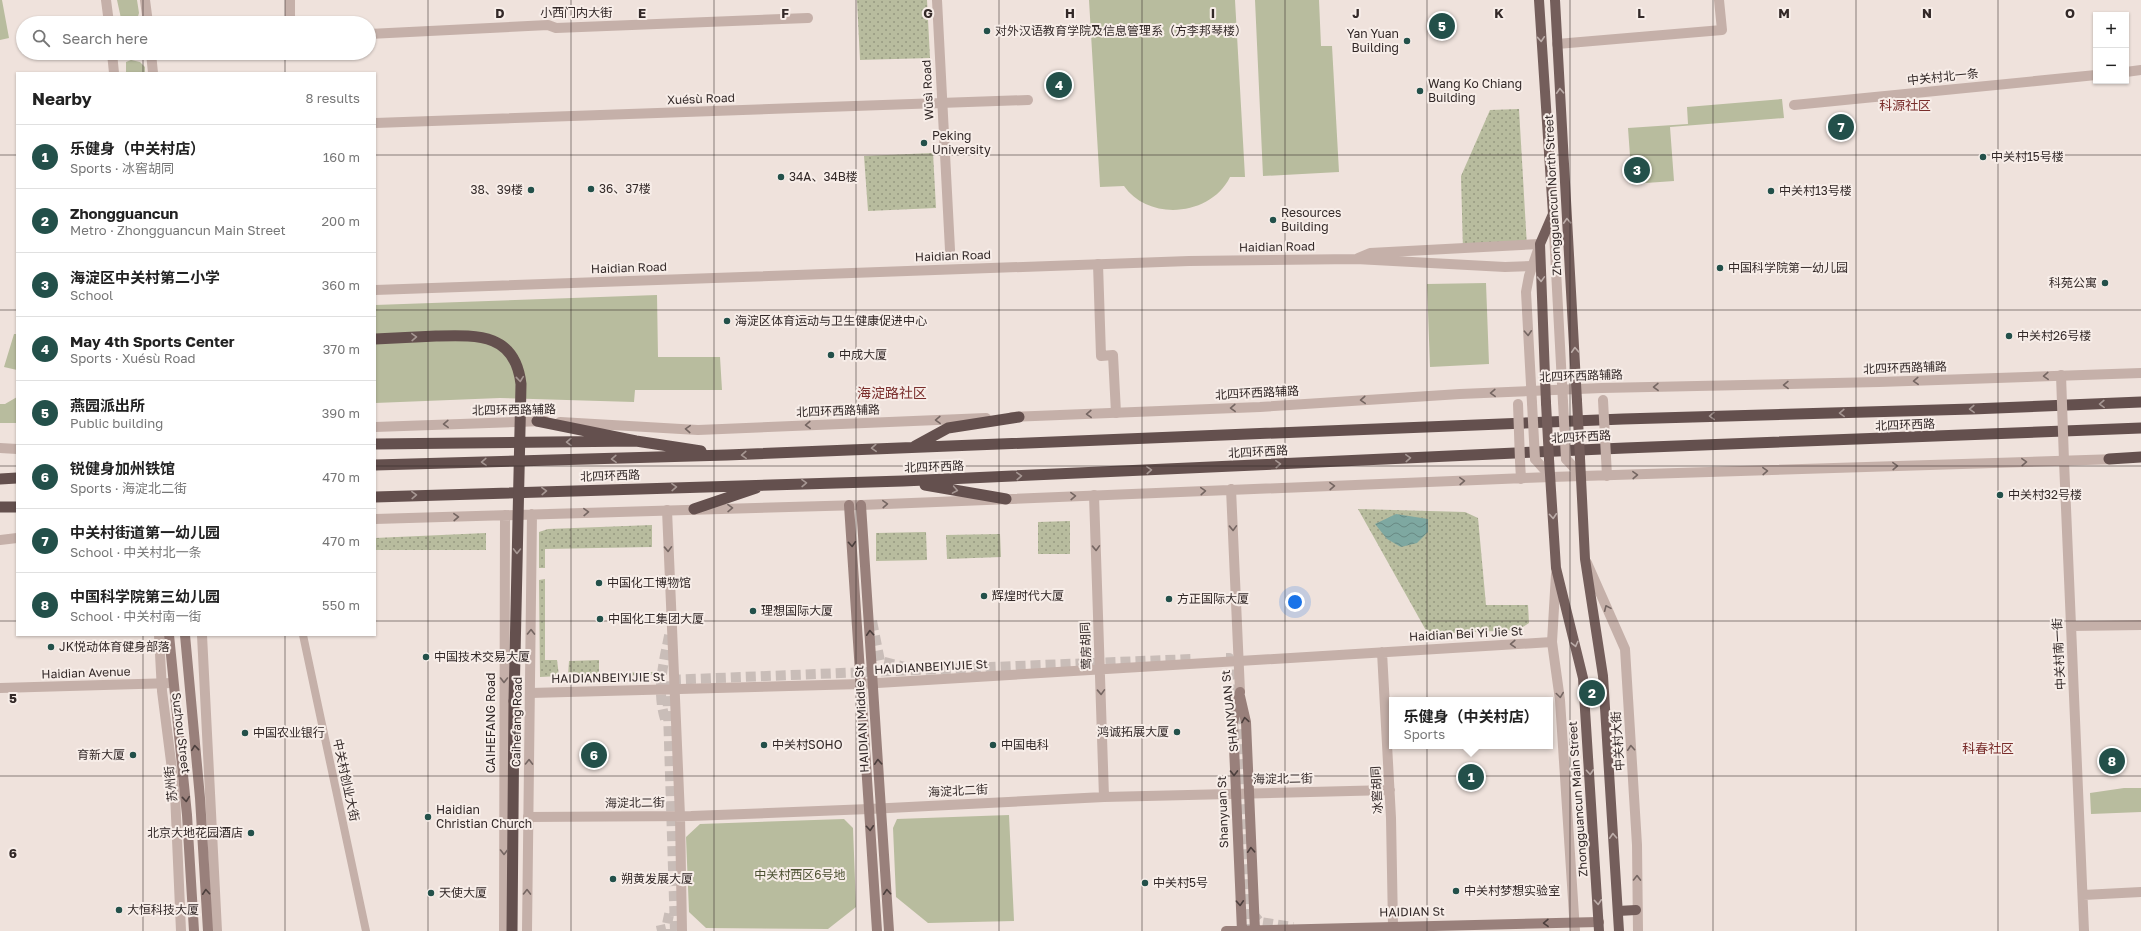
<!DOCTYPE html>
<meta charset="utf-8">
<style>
body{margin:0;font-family:"Golos Text","Noto Sans SC",sans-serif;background:#f2f2f2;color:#222}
.controls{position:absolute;right:12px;top:12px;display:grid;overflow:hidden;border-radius:0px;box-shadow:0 1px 3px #0004}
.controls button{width:36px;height:36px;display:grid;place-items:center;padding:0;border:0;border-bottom:1px solid #e0e0e0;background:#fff;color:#222;font:20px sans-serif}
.you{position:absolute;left:1295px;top:602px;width:14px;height:14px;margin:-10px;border:3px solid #fff;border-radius:50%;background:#1a73e8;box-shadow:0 0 0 6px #1a73e833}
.badge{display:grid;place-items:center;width:26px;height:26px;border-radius:50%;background:#23504a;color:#fff;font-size:13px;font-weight:700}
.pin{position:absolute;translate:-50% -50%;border:2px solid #fff;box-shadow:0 1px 4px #0006}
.popup{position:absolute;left:1389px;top:697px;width:164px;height:52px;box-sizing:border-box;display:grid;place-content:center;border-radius:0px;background:#fff;filter:drop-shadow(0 1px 3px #0005);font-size:13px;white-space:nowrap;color:#767676}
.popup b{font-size:15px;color:#222}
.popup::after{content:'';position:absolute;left:50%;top:100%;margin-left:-8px;border:8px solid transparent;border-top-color:#fff}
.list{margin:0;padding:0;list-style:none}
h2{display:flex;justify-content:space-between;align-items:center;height:52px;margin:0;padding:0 16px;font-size:17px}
h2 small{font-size:13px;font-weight:400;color:#767676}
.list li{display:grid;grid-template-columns:26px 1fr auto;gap:12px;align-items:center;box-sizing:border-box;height:64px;padding:0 16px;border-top:1px solid #e0e0e0}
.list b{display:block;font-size:15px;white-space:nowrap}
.list p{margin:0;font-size:13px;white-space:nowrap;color:#767676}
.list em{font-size:13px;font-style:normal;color:#767676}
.icon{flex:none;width:22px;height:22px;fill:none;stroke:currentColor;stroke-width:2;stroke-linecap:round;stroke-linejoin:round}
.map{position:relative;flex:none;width:2141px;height:931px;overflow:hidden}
.search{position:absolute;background:#fff;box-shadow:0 1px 3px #0004;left:16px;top:16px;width:360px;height:44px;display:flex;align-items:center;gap:10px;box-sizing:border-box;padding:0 14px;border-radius:22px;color:#767676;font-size:15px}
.panel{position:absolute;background:#fff;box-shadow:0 1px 3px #0004;left:16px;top:72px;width:360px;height:564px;border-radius:0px}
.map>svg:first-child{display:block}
</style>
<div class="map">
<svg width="2141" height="931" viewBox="0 0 2141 931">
<defs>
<pattern id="garden-dots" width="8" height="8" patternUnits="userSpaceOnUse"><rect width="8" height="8" fill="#b8bc9e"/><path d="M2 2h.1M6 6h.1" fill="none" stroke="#969981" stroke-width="1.8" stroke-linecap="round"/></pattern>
<pattern id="water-waves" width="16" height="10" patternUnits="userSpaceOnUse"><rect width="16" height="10" fill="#7ea8a1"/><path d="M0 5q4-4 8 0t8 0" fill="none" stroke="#688983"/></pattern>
</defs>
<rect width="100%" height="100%" fill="#efe2dc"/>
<path fill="#b8bc9e" d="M0,0H2L9,38L0,40Z
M117,0H137L139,13L136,23H122Z
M1089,0H1235L1245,177H1230C1211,216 1149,222 1124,186L1100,187Z
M1255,0H1319L1321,46H1332L1339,172L1263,176Z
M131,60L140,62L145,67V73H126V62Z
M1782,99L1784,118L1670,127L1674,181L1632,184L1628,128L1688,124L1687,107Z
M1486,283L1489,364L1430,367L1427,284Z
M657,295L658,357H720L722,390H635L634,402L500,398L375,403V305Z
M14,334H17V370L4,367Z
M17,397V423H0V404H5Z
M2124,788H2141V812L2091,814L2090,793Z
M1009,815L1014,921L928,923L896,897L893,828L897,819Z
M844,819L853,828L856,907L828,929L706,928L689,912L686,837L700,824Z"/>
<path fill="url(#garden-dots)" d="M857,0H927L930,58L860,60Z
M1519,109L1527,247L1463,251L1461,176L1490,110Z
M933,153L936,208L868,211L864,156Z
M1358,509L1465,512L1478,518L1486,605H1528L1529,623L1518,630L1428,634Z
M1070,521V554H1038V522Z
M652,525V547L545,549V568H539V532L548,529Z
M926,532L927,560L876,561V533Z
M486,533V550H375V538Z
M1000,534L1001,557L947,559L946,535Z
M545,579V660H557L559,676L540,677L539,580Z
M599,660V676H568L569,661Z
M653,672V675L610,676V673Z"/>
<path fill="url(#water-waves)" d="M1396,514L1428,519V532L1417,543L1401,547L1387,539L1375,524Z"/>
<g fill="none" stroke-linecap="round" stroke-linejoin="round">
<path stroke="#c9bdb8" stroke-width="10" stroke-dasharray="10 5" stroke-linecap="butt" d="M872,621L880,661L905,667
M1226,658H1229L1238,718L1248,931
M665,719C656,689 664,661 670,631
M1252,913L1260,922L1293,927
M657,931L666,929L670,910
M675,931L667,680L1192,659"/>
<path stroke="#c5b0a9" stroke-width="8" d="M303,635L366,931"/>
<path stroke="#c5b0a9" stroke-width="10" d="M290,0V23
M937,0L950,250
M369,34L548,25L556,28L808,18
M1557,44L1722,30L1719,0
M2126,72L2141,70
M1794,105L2096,75
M375,123L1028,100
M1553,214L1563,402
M1098,264L1101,356L1113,355L1116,413
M1532,403L1526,292L1529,276L1540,244
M1535,459L1551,477
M1566,459L1582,476
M2064,461L2084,931
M1094,495L1104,797
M667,510L680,816L682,931
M2071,626L2141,625
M1382,652L1391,818L1393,926L1400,931
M0,688L173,683
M530,693L861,684L1552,642
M528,817L691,816L869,809L1104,797L1390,790
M2083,895L2141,892"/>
<path stroke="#c5b0a9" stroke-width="10" d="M106,0L109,23
M145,0L148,23
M112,53L114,73
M151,53L153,73
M1358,258L1370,253L1540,244
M375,290L1189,261L1356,259L1505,267L1532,266
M1012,417L1260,407L1460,394L1602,388L1879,382L2141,373
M560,422L698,430L986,418
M375,427L545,421
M0,448L17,449
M1606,457L1607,476
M1520,461L1521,479
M1231,489L1240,692
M375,519L861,505L1551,477L2117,459
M0,540L17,538
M1587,563L1625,649L1637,845L1638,931
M1556,574L1552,642L1560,700L1575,931
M159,635L162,691L175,793L181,931
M202,635L217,931
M504,931L505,515
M527,931L532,514"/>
<path stroke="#99807b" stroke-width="10" d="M849,505L877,931
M861,505L889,931
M169,635L187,815L194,931
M185,635L200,798L208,931
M1240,692L1233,723L1242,931
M1240,696L1246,722L1255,931
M1226,931L1599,922"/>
<path stroke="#745e5b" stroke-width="10" d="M1539,0L1553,214L1540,244L1546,403
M1555,0L1577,401
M1580,458L1585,559L1603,676L1619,931
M1549,459L1556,568L1583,678L1599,931
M1618,911L1636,910"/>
<path stroke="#64504e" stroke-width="11" d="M537,421L636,441L701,451
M375,444L636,441
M915,446L948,428L1019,417
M2109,459L2141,457
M375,465L727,455L1623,419L1972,409L2141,402
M0,479L17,478
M925,485L1006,499
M375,497L903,481L1625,448L2141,428
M0,507H17
M694,509L756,488
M512,931L514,701"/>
<path stroke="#c5b0a9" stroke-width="10" d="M1563,402L1566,459
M1532,403L1535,459"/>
<path stroke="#c5b0a9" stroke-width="10" d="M2061,375L2064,461
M1603,400L1606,457
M1518,404L1520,461"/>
<path stroke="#745e5b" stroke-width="10" d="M1577,401L1580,458
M1546,403L1549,459"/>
<path stroke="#64504e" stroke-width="11" d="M375,339C395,338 416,337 436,336C478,335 515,333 521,384L514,701"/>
</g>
<defs><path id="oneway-chevron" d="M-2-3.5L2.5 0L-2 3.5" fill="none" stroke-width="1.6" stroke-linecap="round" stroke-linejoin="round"/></defs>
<g stroke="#bcada9">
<use href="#oneway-chevron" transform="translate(1541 39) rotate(86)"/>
<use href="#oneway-chevron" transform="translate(1560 91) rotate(-93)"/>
<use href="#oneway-chevron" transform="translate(1567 221) rotate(-93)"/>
<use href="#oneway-chevron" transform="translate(1541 279) rotate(88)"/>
<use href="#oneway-chevron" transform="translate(1575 350) rotate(-93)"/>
<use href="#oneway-chevron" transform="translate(1553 516) rotate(86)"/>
<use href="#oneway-chevron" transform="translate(1575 644) rotate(76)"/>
<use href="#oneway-chevron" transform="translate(1590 772) rotate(86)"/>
<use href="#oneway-chevron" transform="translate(1613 836) rotate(-93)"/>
<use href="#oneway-chevron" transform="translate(1598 902) rotate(86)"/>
</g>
<g stroke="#756662">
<use href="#oneway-chevron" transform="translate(1528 333) rotate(87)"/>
<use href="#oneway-chevron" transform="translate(2046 376) rotate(177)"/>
<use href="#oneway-chevron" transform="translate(1916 381) rotate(177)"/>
<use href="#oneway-chevron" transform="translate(1786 385) rotate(179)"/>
<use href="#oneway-chevron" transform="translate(1656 387) rotate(179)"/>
<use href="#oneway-chevron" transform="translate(1493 393) rotate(178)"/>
<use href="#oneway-chevron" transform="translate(1363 400) rotate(176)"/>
<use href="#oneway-chevron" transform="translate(1233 408) rotate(178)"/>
<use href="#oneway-chevron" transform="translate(1089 414) rotate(178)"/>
<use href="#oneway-chevron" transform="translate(938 420) rotate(178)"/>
<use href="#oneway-chevron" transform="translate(446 424) rotate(178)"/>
<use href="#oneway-chevron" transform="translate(808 425) rotate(178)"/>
<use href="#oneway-chevron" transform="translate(688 429) rotate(-177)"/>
<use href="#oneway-chevron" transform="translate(2024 462) rotate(-2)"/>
<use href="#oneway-chevron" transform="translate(1895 466) rotate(-2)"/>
<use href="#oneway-chevron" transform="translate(1765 471) rotate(-2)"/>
<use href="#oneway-chevron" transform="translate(1635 475) rotate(-2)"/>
<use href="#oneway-chevron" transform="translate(1462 481) rotate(-2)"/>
<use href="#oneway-chevron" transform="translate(1332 486) rotate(-2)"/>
<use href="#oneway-chevron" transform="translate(1203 491) rotate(-4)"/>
<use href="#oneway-chevron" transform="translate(1073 496) rotate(-2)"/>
<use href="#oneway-chevron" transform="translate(885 504) rotate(-3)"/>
<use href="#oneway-chevron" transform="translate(730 508) rotate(-1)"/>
<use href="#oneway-chevron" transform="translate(586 512) rotate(-2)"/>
<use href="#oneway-chevron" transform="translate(456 517) rotate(-2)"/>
<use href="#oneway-chevron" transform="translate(1233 528) rotate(88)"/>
<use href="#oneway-chevron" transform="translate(1096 548) rotate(88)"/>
<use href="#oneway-chevron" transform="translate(668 549) rotate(88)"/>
<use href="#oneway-chevron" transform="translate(1607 608) rotate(-114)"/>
<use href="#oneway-chevron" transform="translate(531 632) rotate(-89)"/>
<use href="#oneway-chevron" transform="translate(1513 644) rotate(177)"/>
<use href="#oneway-chevron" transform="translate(504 680) rotate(90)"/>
<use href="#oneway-chevron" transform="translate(1101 692) rotate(88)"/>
<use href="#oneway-chevron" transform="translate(1560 695) rotate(82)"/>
<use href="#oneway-chevron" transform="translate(1631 748) rotate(-94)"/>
<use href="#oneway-chevron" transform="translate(529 762) rotate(-89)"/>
<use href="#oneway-chevron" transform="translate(504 852) rotate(90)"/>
<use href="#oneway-chevron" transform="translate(1637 878) rotate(-89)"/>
<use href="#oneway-chevron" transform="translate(527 892) rotate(-89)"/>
</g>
<g stroke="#a69793">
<use href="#oneway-chevron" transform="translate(414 337) rotate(-2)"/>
<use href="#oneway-chevron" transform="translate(520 379) rotate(84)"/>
<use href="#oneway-chevron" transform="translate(2102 404) rotate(178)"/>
<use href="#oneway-chevron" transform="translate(1972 409) rotate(178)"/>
<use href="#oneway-chevron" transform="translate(1842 413) rotate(178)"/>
<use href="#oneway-chevron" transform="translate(1712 416) rotate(178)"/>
<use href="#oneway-chevron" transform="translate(569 442) rotate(179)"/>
<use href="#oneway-chevron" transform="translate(874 448) rotate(177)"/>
<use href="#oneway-chevron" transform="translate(744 455) rotate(177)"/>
<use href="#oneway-chevron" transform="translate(1408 458) rotate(-3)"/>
<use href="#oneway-chevron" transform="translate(614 459) rotate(178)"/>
<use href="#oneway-chevron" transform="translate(484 462) rotate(178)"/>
<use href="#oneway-chevron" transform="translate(1278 464) rotate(-3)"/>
<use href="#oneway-chevron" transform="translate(1149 470) rotate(-3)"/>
<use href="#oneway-chevron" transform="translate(1019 476) rotate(-3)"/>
<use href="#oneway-chevron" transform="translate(804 483) rotate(-1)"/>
<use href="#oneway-chevron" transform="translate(674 487) rotate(-2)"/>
<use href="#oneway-chevron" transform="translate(955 490) rotate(10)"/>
<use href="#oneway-chevron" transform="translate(544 491) rotate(-2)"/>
<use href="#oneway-chevron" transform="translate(414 495) rotate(-2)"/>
<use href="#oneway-chevron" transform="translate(517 551) rotate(91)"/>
</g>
<g stroke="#4c3f3d">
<use href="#oneway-chevron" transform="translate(852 544) rotate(86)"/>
<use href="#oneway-chevron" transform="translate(870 633) rotate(-94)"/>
<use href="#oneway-chevron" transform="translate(1245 720) rotate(-99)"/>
<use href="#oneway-chevron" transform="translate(195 748) rotate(-96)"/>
<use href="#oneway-chevron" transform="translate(878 762) rotate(-93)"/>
<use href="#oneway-chevron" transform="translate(1234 773) rotate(89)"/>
<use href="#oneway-chevron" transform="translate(186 799) rotate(84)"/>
<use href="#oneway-chevron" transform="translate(870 828) rotate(86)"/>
<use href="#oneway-chevron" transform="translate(1251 850) rotate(-93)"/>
<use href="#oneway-chevron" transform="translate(206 892) rotate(-94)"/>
<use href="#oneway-chevron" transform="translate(887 892) rotate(-94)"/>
<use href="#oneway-chevron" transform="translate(1240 903) rotate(87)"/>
<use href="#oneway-chevron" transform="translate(1546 923) rotate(179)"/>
</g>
<path fill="none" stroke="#332928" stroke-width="1" stroke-opacity="0.55" d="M143,0V23M285,0V23M428,0V931M571,0V931M714,0V931M856,0V931M999,0V931M1142,0V931M1285,0V931M1427,0V931M1570,0V931M1713,0V931M1856,0V931M1998,0V931M143,53V73M285,53V73M0,155H17M375,155H2141M0,310H17M375,310H2141M0,466H17M375,466H2141M0,621H17M375,621H2141M143,635V931M285,635V931M0,776H2141"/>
<g fill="#23504a" stroke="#f7ede8" stroke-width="1.5">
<circle cx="987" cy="31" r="4"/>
<circle cx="1407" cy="41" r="4"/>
<circle cx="1420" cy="91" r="4"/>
<circle cx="924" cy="143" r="4"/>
<circle cx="1983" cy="157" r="4"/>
<circle cx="781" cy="177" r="4"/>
<circle cx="591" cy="189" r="4"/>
<circle cx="531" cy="190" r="4"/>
<circle cx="1771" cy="191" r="4"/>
<circle cx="1273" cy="220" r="4"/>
<circle cx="1720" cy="268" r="4"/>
<circle cx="2105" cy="283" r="4"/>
<circle cx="727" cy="321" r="4"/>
<circle cx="2009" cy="336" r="4"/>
<circle cx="831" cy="355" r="4"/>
<circle cx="2000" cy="495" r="4"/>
<circle cx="599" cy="583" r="4"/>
<circle cx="984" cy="596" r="4"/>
<circle cx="1169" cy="599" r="4"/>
<circle cx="753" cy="611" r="4"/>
<circle cx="600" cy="619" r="4"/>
<circle cx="51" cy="647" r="4"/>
<circle cx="426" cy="657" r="4"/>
<circle cx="1177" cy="732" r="4"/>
<circle cx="245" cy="733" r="4"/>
<circle cx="764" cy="745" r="4"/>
<circle cx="993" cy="745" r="4"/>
<circle cx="133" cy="755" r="4"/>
<circle cx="428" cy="817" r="4"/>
<circle cx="251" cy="833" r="4"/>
<circle cx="613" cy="879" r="4"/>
<circle cx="1145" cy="883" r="4"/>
<circle cx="1456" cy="891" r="4"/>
<circle cx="431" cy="893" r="4"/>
<circle cx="119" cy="910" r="4"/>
</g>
<g text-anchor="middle" stroke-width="4" stroke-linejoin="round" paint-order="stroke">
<g font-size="12" fill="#332928" stroke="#f7ede8">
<text x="576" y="17">小西门内大街</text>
<text transform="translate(1943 77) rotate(-6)" y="4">中关村北一条</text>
<text transform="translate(928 90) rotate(-93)" y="4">Wūsì Road</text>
<text transform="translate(701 99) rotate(-2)" y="4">Xuésù Road</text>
<text transform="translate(1553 195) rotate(-93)" y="4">Zhongguancun North Street</text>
<text transform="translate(1277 247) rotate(-1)" y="4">Haidian Road</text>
<text transform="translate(953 256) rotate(-2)" y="4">Haidian Road</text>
<text transform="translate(629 268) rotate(-2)" y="4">Haidian Road</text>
<text transform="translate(1905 368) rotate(-2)" y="4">北四环西路辅路</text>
<text transform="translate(1581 376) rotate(-2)" y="4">北四环西路辅路</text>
<text transform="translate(1257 393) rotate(-3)" y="4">北四环西路辅路</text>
<text transform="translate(514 410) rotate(-1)" y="4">北四环西路辅路</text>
<text transform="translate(838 411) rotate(-2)" y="4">北四环西路辅路</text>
<text transform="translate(1905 425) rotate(-2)" y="4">北四环西路</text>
<text transform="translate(1581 437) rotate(-3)" y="4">北四环西路</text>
<text transform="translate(1258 452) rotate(-3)" y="4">北四环西路</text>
<text transform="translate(934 467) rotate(-2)" y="4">北四环西路</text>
<text transform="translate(610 476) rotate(-2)" y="4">北四环西路</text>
<text transform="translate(1466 634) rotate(-3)" y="4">Haidian Bei Yi Jie St</text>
<text transform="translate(1086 646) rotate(-92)" y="4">莺房胡同</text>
<text transform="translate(2059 654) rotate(-93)" y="4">中关村南一街</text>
<text transform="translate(931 667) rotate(-3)" y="4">HAIDIANBEIYIJIE St</text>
<text transform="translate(86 673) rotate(-2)" y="4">Haidian Avenue</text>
<text transform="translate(608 678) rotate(-1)" y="4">HAIDIANBEIYIJIE St</text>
<text transform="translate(1230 711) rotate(-96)" y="4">SHANYUAN St</text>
<text transform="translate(862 719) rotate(-93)" y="4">HAIDIAN Middle St</text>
<text transform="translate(517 722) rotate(-89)" y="4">Caihefang Road</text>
<text transform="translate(491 723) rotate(-90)" y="4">CAIHEFANG Road</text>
<text transform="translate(181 733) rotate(83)" y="4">Suzhou Street</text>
<text transform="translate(1618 741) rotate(-94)" y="4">中关村大街</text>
<text transform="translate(1283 779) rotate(-1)" y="4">海淀北二街</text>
<text transform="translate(346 780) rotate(78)" y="4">中关村创业大街</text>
<text transform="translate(171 784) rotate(-96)" y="4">苏州街</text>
<text transform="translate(1377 790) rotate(-93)" y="4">冰窖胡同</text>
<text transform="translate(958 791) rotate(-3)" y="4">海淀北二街</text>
<text transform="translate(1578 799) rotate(-94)" y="4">Zhongguancun Main Street</text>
<text transform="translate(635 803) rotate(-1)" y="4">海淀北二街</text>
<text transform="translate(1223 812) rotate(-92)" y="4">Shanyuan St</text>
<text transform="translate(1412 912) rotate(-1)" y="4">HAIDIAN St</text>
</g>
<g font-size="12" fill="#332928" stroke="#f7ede8" text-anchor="start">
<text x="995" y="35">对外汉语教育学院及信息管理系（方李邦琴楼）</text>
<text x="1399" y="38" text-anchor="end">Yan Yuan<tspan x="1399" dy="14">Building</tspan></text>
<text x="1428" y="88">Wang Ko Chiang<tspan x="1428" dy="14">Building</tspan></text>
<text x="932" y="140">Peking<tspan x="932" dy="14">University</tspan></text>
<text x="1991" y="161">中关村15号楼</text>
<text x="789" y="181">34A、34B楼</text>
<text x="599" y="193">36、37楼</text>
<text x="523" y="194" text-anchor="end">38、39楼</text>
<text x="1779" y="195">中关村13号楼</text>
<text x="1281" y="217">Resources<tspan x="1281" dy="14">Building</tspan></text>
<text x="1728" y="272">中国科学院第一幼儿园</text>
<text x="2097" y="287" text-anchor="end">科苑公寓</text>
<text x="735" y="325">海淀区体育运动与卫生健康促进中心</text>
<text x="2017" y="340">中关村26号楼</text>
<text x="839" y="359">中成大厦</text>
<text x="2008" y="499">中关村32号楼</text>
<text x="607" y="587">中国化工博物馆</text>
<text x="992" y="600">辉煌时代大厦</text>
<text x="1177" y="603">方正国际大厦</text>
<text x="761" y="615">理想国际大厦</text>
<text x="608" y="623">中国化工集团大厦</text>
<text x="59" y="651">JK悦动体育健身部落</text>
<text x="434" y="661">中国技术交易大厦</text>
<text x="1169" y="736" text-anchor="end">鸿诚拓展大厦</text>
<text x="253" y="737">中国农业银行</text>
<text x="772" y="749">中关村SOHO</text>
<text x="1001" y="749">中国电科</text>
<text x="125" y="759" text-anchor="end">育新大厦</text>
<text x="436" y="814">Haidian<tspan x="436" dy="14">Christian Church</tspan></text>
<text x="243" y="837" text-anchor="end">北京大地花园酒店</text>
<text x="621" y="883">朔黄发展大厦</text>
<text x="1153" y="887">中关村5号</text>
<text x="1464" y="895">中关村梦想实验室</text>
<text x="439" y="897">天使大厦</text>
<text x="127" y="914">大恒科技大厦</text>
</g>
<g font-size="12" fill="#4a4f2f" stroke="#f7ede8">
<text x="800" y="879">中关村西区6号地</text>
</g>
<g font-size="13" fill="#792d2b" stroke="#f7ede8">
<text x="1905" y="110">科源社区</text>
<text x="1988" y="753">科春社区</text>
</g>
<g font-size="14" fill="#792d2b" stroke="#f7ede8">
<text x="892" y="398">海淀路社区</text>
</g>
</g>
<g font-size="13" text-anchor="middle" font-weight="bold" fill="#332928" stroke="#f7ede8" stroke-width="4" stroke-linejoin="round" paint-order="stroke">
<text x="500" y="18">D</text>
<text x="642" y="18">E</text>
<text x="785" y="18">F</text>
<text x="928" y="18">G</text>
<text x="1070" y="18">H</text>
<text x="1213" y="18">I</text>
<text x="1356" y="18">J</text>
<text x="1499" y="18">K</text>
<text x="1641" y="18">L</text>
<text x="1784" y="18">M</text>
<text x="1927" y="18">N</text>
<text x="2070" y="18">O</text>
<text x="13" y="703">5</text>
<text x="13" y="858">6</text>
</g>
</svg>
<div class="controls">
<button>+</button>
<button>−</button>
</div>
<div class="you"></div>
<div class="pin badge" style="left:1471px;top:777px">1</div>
<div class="popup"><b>乐健身（中关村店）</b>Sports</div>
<div class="pin badge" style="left:1592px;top:693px">2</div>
<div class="pin badge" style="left:1637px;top:170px">3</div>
<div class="pin badge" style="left:1059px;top:85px">4</div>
<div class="pin badge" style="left:1442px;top:26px">5</div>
<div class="pin badge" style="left:594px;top:755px">6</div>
<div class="pin badge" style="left:1841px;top:127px">7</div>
<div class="pin badge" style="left:2112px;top:761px">8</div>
<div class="search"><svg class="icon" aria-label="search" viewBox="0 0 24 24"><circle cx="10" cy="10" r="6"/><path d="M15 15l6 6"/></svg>Search here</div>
<section class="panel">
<h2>Nearby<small>8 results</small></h2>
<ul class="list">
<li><span class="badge">1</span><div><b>乐健身（中关村店）</b><p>Sports · 冰窖胡同</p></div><em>160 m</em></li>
<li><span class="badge">2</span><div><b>Zhongguancun</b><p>Metro · Zhongguancun Main Street</p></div><em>200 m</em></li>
<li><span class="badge">3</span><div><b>海淀区中关村第二小学</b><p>School</p></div><em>360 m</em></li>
<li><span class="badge">4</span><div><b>May 4th Sports Center</b><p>Sports · Xuésù Road</p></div><em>370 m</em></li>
<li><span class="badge">5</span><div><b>燕园派出所</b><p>Public building</p></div><em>390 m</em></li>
<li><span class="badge">6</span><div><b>锐健身加州铁馆</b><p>Sports · 海淀北二街</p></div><em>470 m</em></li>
<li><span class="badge">7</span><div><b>中关村街道第一幼儿园</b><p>School · 中关村北一条</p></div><em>470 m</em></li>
<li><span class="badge">8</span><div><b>中国科学院第三幼儿园</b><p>School · 中关村南一街</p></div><em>550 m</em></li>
</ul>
</section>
</div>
